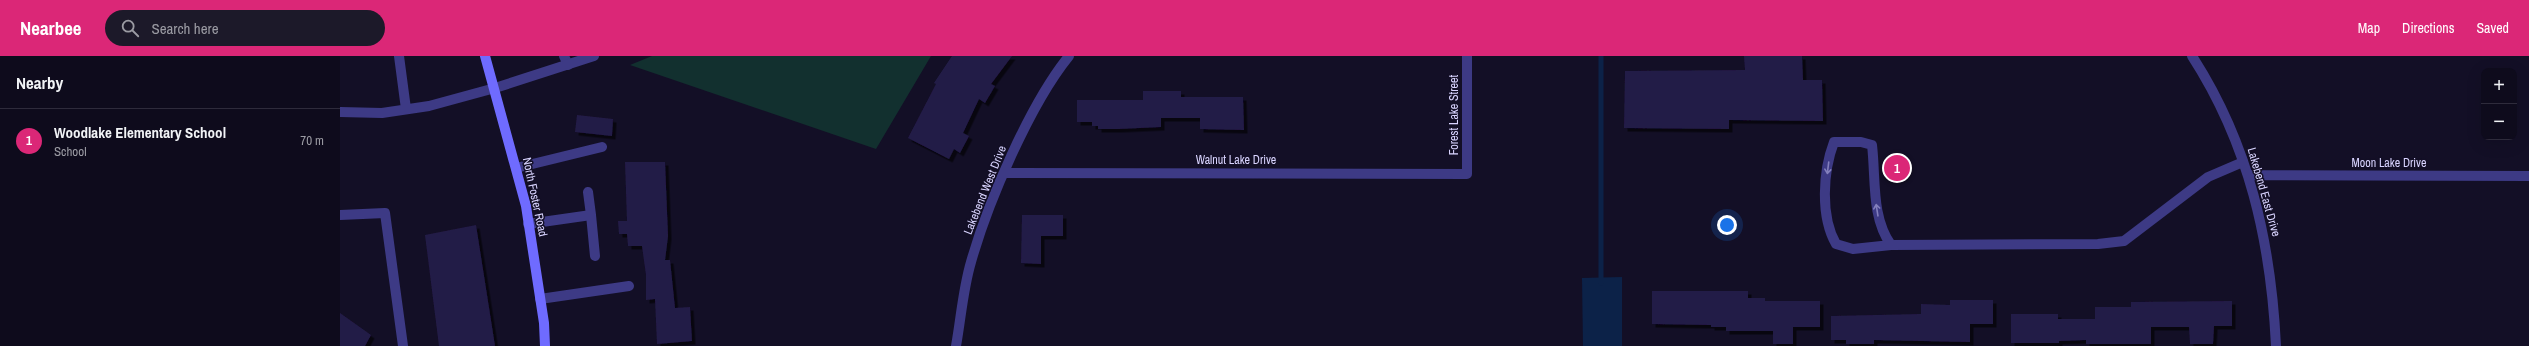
<!DOCTYPE html>
<meta charset="utf-8">
<style>
body{margin:0;font-family:"Archivo Narrow",sans-serif;background:#1c1929;color:#f1f3f6}
.controls{position:absolute;right:12px;top:12px;display:grid;overflow:hidden;border-radius:8px;box-shadow:0 4px 16px #0002}
.controls button{width:36px;height:36px;display:grid;place-items:center;padding:0;border:0;border-bottom:1px solid #2e2b3b;background:#0e0b1c;color:#f1f3f6;font:20px sans-serif}
.you{position:absolute;left:1387px;top:169px;width:14px;height:14px;margin:-10px;border:3px solid #fff;border-radius:50%;background:#1a73e8;box-shadow:0 0 0 6px #1a73e833}
.badge{display:grid;place-items:center;width:26px;height:26px;border-radius:50%;background:#db2777;color:#fff;font-size:13px;font-weight:700}
.pin{position:absolute;translate:-50% -50%;border:2px solid #fff;box-shadow:0 1px 4px #0006}
.list{margin:0;padding:0;list-style:none}
h2{display:flex;justify-content:space-between;align-items:center;height:52px;margin:0;padding:0 16px;font-size:17px}
h2 small{font-size:13px;font-weight:400;color:#9b9ba3}
.list li{display:grid;grid-template-columns:26px 1fr auto;gap:12px;align-items:center;box-sizing:border-box;height:64px;padding:0 16px;border-top:1px solid #2e2b3b}
.list b{display:block;font-size:15px;white-space:nowrap}
.list p{margin:0;font-size:13px;white-space:nowrap;color:#9b9ba3}
.list em{font-size:13px;font-style:normal;color:#9b9ba3}
.icon{flex:none;width:22px;height:22px;fill:none;stroke:currentColor;stroke-width:2;stroke-linecap:round;stroke-linejoin:round}
.map{position:relative;flex:none;width:2189px;height:290px;overflow:hidden}
header{display:flex;align-items:center;gap:24px;box-sizing:border-box;height:56px;padding:0 20px;background:#db2777;color:#fff}
header strong{font-size:19px}
nav{display:flex;gap:22px;margin-inline-start:auto;font-size:14px}
.search{width:280px;height:36px;background:#1c1929;display:flex;align-items:center;gap:10px;box-sizing:border-box;padding:0 14px;border-radius:22px;color:#9b9ba3;font-size:15px}
main{display:flex}
aside{flex:1;background:#0e0b1c}
.map>svg:first-child{display:block}
</style>
<header>
<strong>Nearbee</strong>
<div class="search"><svg class="icon" aria-label="search" viewBox="0 0 24 24"><circle cx="10" cy="10" r="6"/><path d="M15 15l6 6"/></svg>Search here</div>
<nav><a>Map</a><a>Directions</a><a>Saved</a></nav>
</header>
<main>
<aside>
<h2>Nearby<small></small></h2>
<ul class="list">
<li><span class="badge">1</span><div><b>Woodlake Elementary School</b><p>School</p></div><em>70 m</em></li>
</ul>
</aside>
<div class="map">
<svg width="2189" height="290" viewBox="0 0 2189 290">
<defs>
<filter id="shadow"><feDropShadow dx="3.5" dy="3.5" stdDeviation="0" flood-color="#0009"/></filter>
</defs>
<rect width="100%" height="100%" fill="#130f26"/>
<path fill="#12302f" d="M312,0H591L536,93L290,9Z"/>
<path fill="#0c2248" d="M1282,221V290H1243L1242,222Z"/>
<g fill="none" stroke-linecap="round" stroke-linejoin="round">
<path stroke="#0c2248" stroke-width="5" d="M1261,0V227"/>
</g>
<path fill="#241b47" filter="url(#shadow)" d="M612,0H672L651,28L655,30L645,47L639,43L623,77L629,80L620,97L614,93L609,103L568,82L596,28L594,27Z
M1404,0H1462L1463,24H1482L1483,65L1389,64V73L1284,72L1285,15L1405,14Z
M803,35H841V41H903L904,74L860,73V62H821V71L778,73H758V70H752V66H737V44H803Z
M237,59L273,63L272,80L235,76Z
M285,106H325L328,180L325,204H330L335,252L350,251L352,285L317,288L315,243L306,244V219L302,190H288L287,178H279L278,165H287Z
M682,159H723V180H701V208L681,207Z
M136,169L155,290H99L85,179Z
M1312,235H1408V242H1425V245H1480V271H1453V288H1433V275H1386V271H1371V269L1312,268Z
M1610,244H1653V268H1630V286L1534,284V288H1506V284H1491V260L1581,258V248L1610,249Z
M1892,245V270H1874L1873,288H1850L1849,271H1811V288H1746V284L1719,285V287H1671V258H1718V263H1755V251H1791V246Z
M0,257L31,279L25,290H0Z"/>
<g fill="none" stroke-linecap="round" stroke-linejoin="round">
<path stroke="#3d3a85" stroke-width="10" d="M59,0L66,53
M224,0L228,9
M0,56L42,57L89,50L155,32
M176,112L262,91
M248,136L251,159
M0,159L45,157L63,290
M188,168L251,159L255,200
M1551,189C1531,161 1536,123 1532,89L1521,86H1494C1483,115 1480,160 1496,188L1513,193L1551,189L1758,188L1784,185L1868,121L1903,106
M200,243L289,230"/>
<path stroke="#3d3a85" stroke-width="10" d="M1852,0C1909,88 1931,186 1936,290
M155,32L254,0
M665,117L1127,118V0
M1908,119L2189,120
M616,290C621,262 623,233 631,206C648,146 690,48 729,0"/>
<path stroke="#6f6bff" stroke-width="10" d="M145,0L186,150L204,267L205,290"/>
</g>
<defs><path id="oneway-shaft" d="M-6 0H5M1.5-3L5.5 0L1.5 3" fill="none" stroke-width="1.6" stroke-linecap="round" stroke-linejoin="round"/></defs>
<g stroke="#837fbc">
<use href="#oneway-shaft" transform="translate(1488 112) rotate(97)"/>
<use href="#oneway-shaft" transform="translate(1537 154) rotate(-99)"/>
</g>
<g text-anchor="middle" stroke-width="3" stroke-linejoin="round" paint-order="stroke">
<g font-size="12" fill="#d9d4ff" stroke="#130f26">
<text transform="translate(1114 59) rotate(-90)" y="4">Forest Lake Street</text>
<text x="896" y="108">Walnut Lake Drive</text>
<text x="2049" y="111">Moon Lake Drive</text>
<text transform="translate(645 134) rotate(-68)" y="4">Lakebend West Drive</text>
<text transform="translate(1924 136) rotate(74)" y="4">Lakebend East Drive</text>
<text transform="translate(195 141) rotate(78)" y="4">North Foster Road</text>
</g>
</g>
</svg>
<div class="controls">
<button>+</button>
<button>−</button>
</div>
<div class="you"></div>
<div class="pin badge" style="left:1557px;top:112px">1</div>
</div>
</main>
